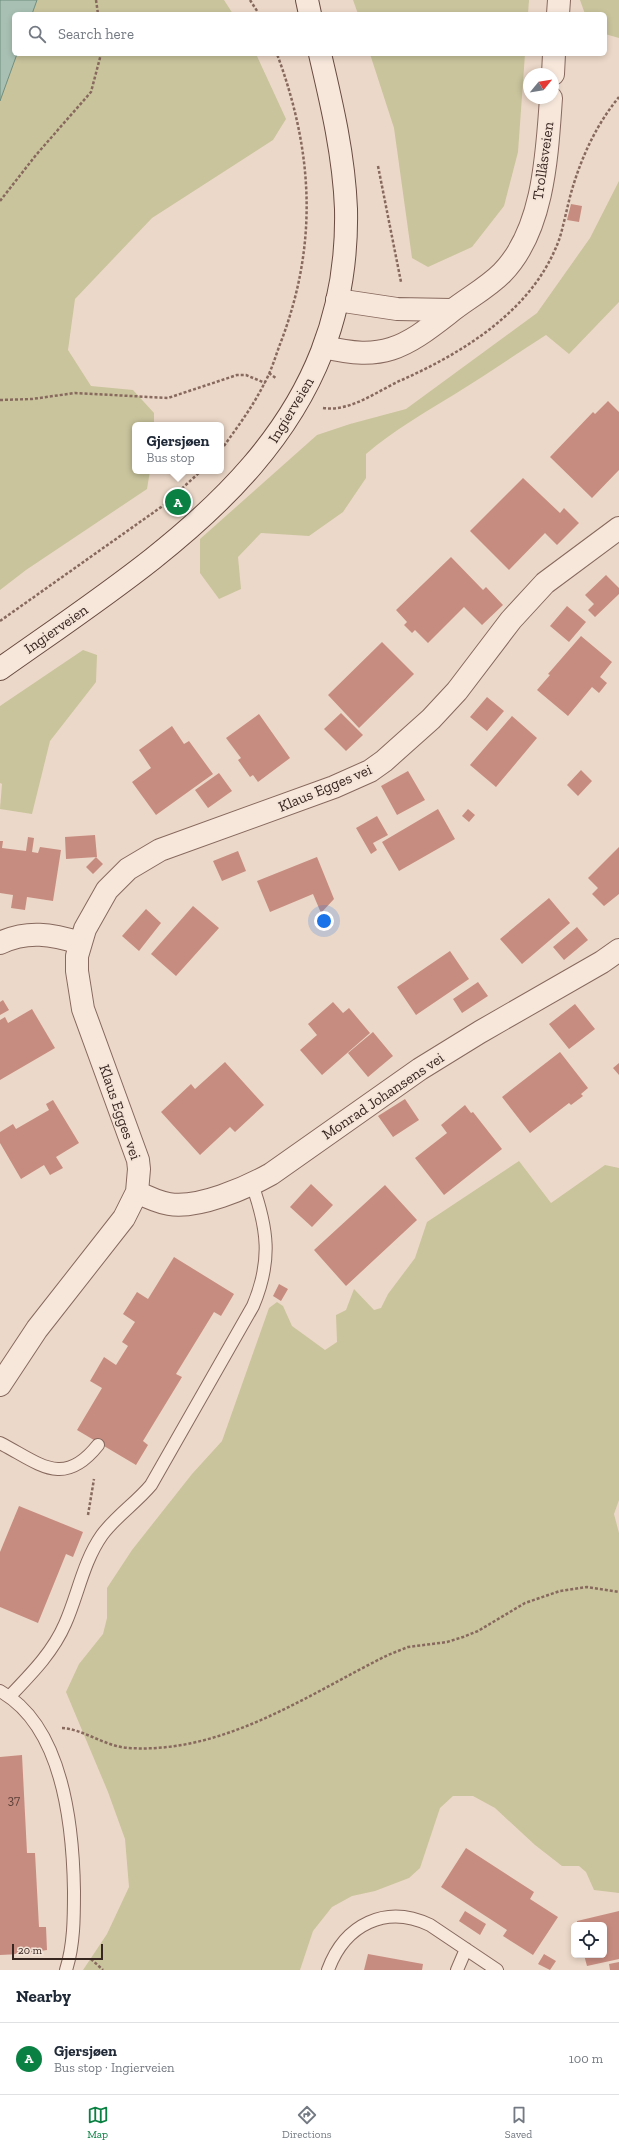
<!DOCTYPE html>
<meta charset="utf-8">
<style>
body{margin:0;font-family:"Zilla Slab",serif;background:#f6f6f7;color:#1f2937}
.controls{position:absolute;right:12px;bottom:12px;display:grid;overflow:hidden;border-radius:6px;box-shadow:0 2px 6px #0003}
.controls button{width:36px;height:36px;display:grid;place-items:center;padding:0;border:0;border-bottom:1px solid #e0e1e3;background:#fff;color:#1f2937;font:20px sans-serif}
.compass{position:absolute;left:523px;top:68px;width:36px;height:36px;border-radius:50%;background:#fff;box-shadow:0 2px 6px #0003;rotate:60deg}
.scale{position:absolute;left:12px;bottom:10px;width:91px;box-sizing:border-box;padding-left:4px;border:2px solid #382621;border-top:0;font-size:11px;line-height:14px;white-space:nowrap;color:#382621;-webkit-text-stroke:3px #f4e4d7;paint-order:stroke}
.you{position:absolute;left:324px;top:921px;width:14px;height:14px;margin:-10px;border:3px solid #fff;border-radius:50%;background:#1a73e8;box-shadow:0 0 0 6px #1a73e833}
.badge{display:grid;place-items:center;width:26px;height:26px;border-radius:50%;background:#0b8043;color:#fff;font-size:13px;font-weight:700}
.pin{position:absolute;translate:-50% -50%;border:2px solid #fff;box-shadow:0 1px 4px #0006}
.popup{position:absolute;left:132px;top:422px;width:92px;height:52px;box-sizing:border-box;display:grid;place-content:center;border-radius:6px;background:#fff;filter:drop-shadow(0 1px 3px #0005);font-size:13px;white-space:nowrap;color:#747a83}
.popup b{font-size:15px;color:#1f2937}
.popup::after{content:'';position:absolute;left:50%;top:100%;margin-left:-8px;border:8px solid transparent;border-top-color:#fff}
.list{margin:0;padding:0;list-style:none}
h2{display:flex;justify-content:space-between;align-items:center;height:52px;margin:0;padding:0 16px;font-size:17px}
h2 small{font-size:13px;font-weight:400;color:#747a83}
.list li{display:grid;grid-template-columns:26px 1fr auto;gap:12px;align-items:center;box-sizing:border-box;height:72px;padding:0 16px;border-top:1px solid #e0e1e3}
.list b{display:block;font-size:15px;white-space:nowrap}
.list p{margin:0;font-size:13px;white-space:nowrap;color:#747a83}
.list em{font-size:13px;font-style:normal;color:#747a83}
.icon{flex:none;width:22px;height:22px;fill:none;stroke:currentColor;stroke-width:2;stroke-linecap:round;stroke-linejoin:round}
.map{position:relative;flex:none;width:619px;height:1970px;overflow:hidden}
.search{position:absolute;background:#fff;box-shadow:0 2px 6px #0003;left:12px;right:12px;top:12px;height:44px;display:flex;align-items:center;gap:10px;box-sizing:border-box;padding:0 14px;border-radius:6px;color:#747a83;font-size:15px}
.sheet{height:124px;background:#fff}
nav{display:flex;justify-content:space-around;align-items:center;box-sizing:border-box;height:56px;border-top:1px solid #e0e1e3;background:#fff;font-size:11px;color:#747a83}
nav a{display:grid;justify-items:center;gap:2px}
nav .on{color:#0b8043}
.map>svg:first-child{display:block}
</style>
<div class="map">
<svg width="619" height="1970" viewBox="0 0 619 1970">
<rect width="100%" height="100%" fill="#ecd8c8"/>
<path fill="#c9c49c" d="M37,0H224L233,14H32Z
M353,0H529L528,14H358Z
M580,0H619V38L605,34V14H585Z
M17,54H256L286,119L273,140L152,218L75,299L68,350L91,386L133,390L154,413V425H135V471H150L147,489L26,570L0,590V101Z
M370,54H525L518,152L504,206L472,247L428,267L412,258L394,128Z
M619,181V302L569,354L546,335C516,354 486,375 455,394C424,413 394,430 366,454V478L343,512L309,536L261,533L238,557L241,589L219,599L200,573V539L317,435L350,424L406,409L537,313L590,238Z
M83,650L97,655L96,682L50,741L32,814L0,809L2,784L0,783V706Z
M519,1161L551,1203L605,1165L619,1168V1500L614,1514L619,1533V1893L594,1890L586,1872L579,1866H562L535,1845L495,1808L473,1796H453L440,1808L420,1868L409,1878L375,1891L352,1896L332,1907L313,1931L300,1970H83L107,1934L129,1887L125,1839L108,1792L66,1692L79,1664L103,1634L107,1618V1588L132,1550L192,1474L222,1441L269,1308L277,1302L283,1306L292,1326L325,1350L337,1342L336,1315L346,1310L354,1289L374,1310L381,1308L388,1294L415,1258L427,1222Z"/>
<path fill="#a8c0b3" stroke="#6f8e7f" d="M0,0H37L32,14H14V54H17L0,101Z"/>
<path fill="#c78c80" d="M571,204L582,206L579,222L567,220Z
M608,401L619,412V470L592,498L550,457L593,412L595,414Z
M523,478L560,513L564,508L579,523L557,545L545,533L509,570L470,531Z
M451,557L483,590L486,587L503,605L482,625L464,607L428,643L415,630L412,633L404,625L407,622L396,610Z
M606,575L619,588V594L595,617L588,610L594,604L585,595Z
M567,606L586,622L569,642L550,626Z
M581,636L612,662L600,677L607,683L599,693L592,687L568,716L537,690L550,675L548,674Z
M382,642L414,674L359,728L328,695Z
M487,697L504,711L487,731L470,717Z
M341,713L363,735L346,751L324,729Z
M259,714L290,758L258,782L253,775L250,777L238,760L241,758L226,738Z
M512,716L537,738L496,787L470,765Z
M172,726L184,744L189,741L213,774L156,815L132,782L151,768L139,750Z
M581,770L592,781L578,796L567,785Z
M408,771L425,800L397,815L381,786Z
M219,773L232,791L208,808L195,790Z
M438,809L455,839L399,871L382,842Z
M468,809L475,815L469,822L462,816Z
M377,816L388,835L373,843L377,850L371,854L356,828Z
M95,835L97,857L66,859L65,837Z
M28,837L34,838L32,852L38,853L40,847L61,850L53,901L27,897L25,910L11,908L13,895L0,893V841H3L2,848L26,851Z
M619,847V894L604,906L592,894L598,888L588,878Z
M238,851L246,871L222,881L213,861Z
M96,857L103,864L93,874L86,867Z
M317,857L334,899L321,913L313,894L270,912L257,881Z
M549,898L570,923L522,964L500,939Z
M193,906L219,928L176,976L151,954Z
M146,909L161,923L139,951L122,936Z
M577,927L588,940L564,960L553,947Z
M450,951L469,979L416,1015L397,987Z
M478,982L488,996L462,1013L453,999Z
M3,1000L9,1010L0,1015V1002Z
M333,1002L343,1013L349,1008L370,1033L322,1075L300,1050L317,1035L308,1024Z
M575,1004L595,1029L569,1049L549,1024Z
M32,1009L55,1048L0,1080V1020L5,1017L8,1023Z
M373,1032L393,1056L368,1077L348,1053Z
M560,1052L588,1088L581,1094L583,1096L571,1105L569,1103L530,1133L502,1097Z
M225,1062L264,1105L235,1132L230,1127L200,1155L161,1112L191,1084L195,1089Z
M619,1063V1075L613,1068Z
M405,1099L419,1120L393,1137L378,1116Z
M53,1100L79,1143L56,1157L63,1168L50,1175L44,1165L21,1179L0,1143V1132L13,1124L16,1129L49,1110L46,1104Z
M465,1105L471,1113L473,1112L502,1149L444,1195L415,1158L447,1133L441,1125Z
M311,1184L333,1205L312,1227L290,1207Z
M385,1185L417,1220L346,1286L314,1250Z
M174,1257L234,1294L221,1316L214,1312L176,1374L182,1377L143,1441L148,1445L136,1465L77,1430L102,1388L90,1381L104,1357L116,1365L128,1346L122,1342L135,1322L123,1314L137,1292L148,1299Z
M279,1284L288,1289L281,1301L273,1296Z
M19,1506L83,1532L73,1557L66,1554L38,1623L0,1607V1552Z
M22,1755L27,1853H35L39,1927H46L47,1950L40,1951V1953L0,1955V1757Z
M466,1848L534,1892L530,1899L558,1917L533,1955L503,1936L507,1930L441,1887Z
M465,1911L486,1924L480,1935L459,1921Z
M619,1911V1959L587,1966L584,1955H604V1925H577V1921Z
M368,1954L423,1964L422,1970H364Z
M544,1954L556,1961L550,1970L538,1964Z
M619,1962V1970H610L609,1964Z"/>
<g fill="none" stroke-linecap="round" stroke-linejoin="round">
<g stroke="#87695e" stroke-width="14">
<path id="service" d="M0,1443C39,1463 63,1489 98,1445
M0,1691C63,1726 73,1826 74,1891C74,1917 74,1945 66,1970
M10,1696C31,1674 53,1652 65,1624C78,1595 83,1562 102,1535C116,1516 136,1503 151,1485L253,1306C272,1261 268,1229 252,1184
M328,1970C345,1924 386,1904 430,1925L497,1970
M457,1970L466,1949"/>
</g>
<g stroke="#87695e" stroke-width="24">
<path id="minor" d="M0,943C27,930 52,934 80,943
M137,1192C147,1197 157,1202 169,1204C198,1209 246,1188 271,1174L420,1069L480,1032L602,962L619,950
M0,1385L37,1329L124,1218L137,1192L139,1169L138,1160L83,1009L77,971V956L85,929L107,890L128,869L160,850L334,787L370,771L384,761L431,719L457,691L511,620L545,583L619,528"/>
</g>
<g stroke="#87695e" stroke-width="24">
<path id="tertiary" d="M558,14L559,0
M553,74L554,54
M337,300L397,309L452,310
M324,347C383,361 403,349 449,313C466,299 486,289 502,273C544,230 547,154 551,98"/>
</g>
<g stroke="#694b41" stroke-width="24">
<path id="secondary" d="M307,0L310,14
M0,669C168,550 351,441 346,209C344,156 332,105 320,54"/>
</g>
<path stroke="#87695e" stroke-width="2.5" stroke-dasharray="3 2" stroke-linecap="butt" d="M96,0L98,14
M250,0L259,14
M378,166L401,282
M0,201L36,155L91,92L101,54
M269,373L277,379
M0,400L32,399L75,393L168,398L237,375H246L265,383
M323,408C352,412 378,390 404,379C468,350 536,307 560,237C564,223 567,208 571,193C581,158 596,125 619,97
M221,450C236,429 252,408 264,384C272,370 276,354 282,339C318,242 313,151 277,54
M0,621L164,505L201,471
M88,1515L94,1479
M62,1728C83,1729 106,1747 129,1748C224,1754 307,1695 388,1655L408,1647L447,1642L463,1637L478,1631L525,1603L560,1591L587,1587L619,1592
M91,1959L103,1970"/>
<use href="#service" stroke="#f7e7db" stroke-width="12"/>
<use href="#minor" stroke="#f7e7db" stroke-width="22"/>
<use href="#tertiary" stroke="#f7e7db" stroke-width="22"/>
<use href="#secondary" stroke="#f7e7db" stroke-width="22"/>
</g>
<g text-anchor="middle" stroke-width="3.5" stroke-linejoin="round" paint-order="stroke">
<g font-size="13" fill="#5c4039">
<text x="14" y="1804">37</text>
</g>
<g font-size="15" fill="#382621" stroke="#f4e4d7">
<text transform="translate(543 161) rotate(-82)" y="5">Trollåsveien</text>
<text transform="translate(291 410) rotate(-59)" y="5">Ingierveien</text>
<text transform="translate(56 629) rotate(-35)" y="5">Ingierveien</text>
<text transform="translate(325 788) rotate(-23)" y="5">Klaus Egges vei</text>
<text transform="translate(383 1096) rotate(-34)" y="5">Monrad Johansens vei</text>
<text transform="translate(120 1112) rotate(71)" y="5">Klaus Egges vei</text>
</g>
</g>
</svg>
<div class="controls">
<button><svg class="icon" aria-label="locate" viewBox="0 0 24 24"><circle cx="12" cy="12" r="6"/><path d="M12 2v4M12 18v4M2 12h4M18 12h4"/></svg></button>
</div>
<svg class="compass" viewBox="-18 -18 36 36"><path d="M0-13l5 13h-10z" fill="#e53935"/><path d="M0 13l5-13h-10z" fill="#747a83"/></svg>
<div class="scale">20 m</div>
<div class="you"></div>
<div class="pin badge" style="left:178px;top:502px">A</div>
<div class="popup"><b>Gjersjøen</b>Bus stop</div>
<div class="search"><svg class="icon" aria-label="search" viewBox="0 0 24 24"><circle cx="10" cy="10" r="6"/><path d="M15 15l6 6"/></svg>Search here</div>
</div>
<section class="sheet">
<h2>Nearby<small></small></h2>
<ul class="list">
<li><span class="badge">A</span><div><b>Gjersjøen</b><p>Bus stop · Ingierveien</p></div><em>100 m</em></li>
</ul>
</section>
<nav>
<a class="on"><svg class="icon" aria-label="map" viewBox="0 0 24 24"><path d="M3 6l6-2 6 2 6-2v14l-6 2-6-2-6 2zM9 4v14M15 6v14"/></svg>Map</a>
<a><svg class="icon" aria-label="directions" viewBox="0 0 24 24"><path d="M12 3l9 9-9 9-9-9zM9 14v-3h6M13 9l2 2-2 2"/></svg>Directions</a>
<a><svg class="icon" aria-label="saved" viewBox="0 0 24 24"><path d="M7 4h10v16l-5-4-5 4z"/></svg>Saved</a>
</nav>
